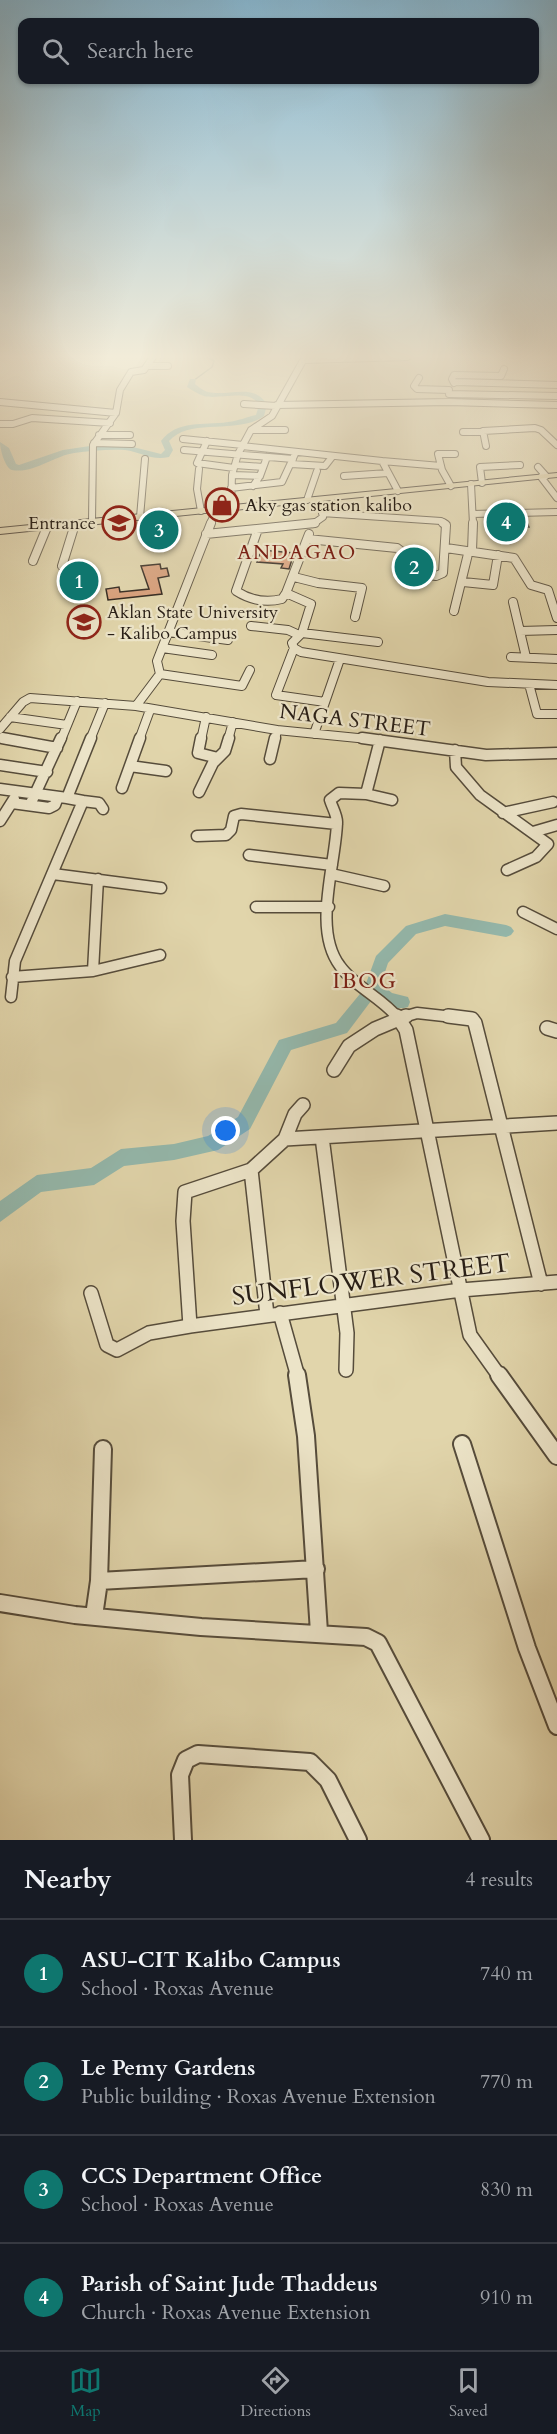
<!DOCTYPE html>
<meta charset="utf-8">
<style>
body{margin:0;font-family:Cardo,serif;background:#242831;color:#f1f3f6}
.you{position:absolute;left:226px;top:1131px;width:21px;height:21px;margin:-15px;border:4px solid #fff;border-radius:50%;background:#1a73e8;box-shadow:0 0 0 9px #1a73e833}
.badge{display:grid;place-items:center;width:39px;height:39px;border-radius:50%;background:#0f766e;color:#fff;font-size:20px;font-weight:700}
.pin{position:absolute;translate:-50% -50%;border:3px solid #fff;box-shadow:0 2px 6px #0006}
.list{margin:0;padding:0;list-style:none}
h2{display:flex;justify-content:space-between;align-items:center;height:78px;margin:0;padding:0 24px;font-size:26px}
h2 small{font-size:20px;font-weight:400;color:#9ea1a6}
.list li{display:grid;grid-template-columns:39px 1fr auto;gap:18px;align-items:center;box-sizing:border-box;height:108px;padding:0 24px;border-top:2px solid #363941}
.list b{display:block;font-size:22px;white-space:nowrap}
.list p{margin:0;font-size:20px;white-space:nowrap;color:#9ea1a6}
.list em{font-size:20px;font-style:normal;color:#9ea1a6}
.icon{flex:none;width:33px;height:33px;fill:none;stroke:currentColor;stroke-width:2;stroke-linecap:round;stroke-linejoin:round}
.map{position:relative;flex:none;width:557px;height:1840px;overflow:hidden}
.search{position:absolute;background:#171b24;box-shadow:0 2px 4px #0004;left:18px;right:18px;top:18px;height:66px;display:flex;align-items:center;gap:15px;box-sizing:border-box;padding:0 21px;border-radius:12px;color:#9ea1a6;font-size:22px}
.sheet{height:510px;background:#171b24}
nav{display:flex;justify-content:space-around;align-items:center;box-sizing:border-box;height:84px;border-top:2px solid #363941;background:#171b24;font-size:16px;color:#9ea1a6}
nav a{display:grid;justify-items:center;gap:3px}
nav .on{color:#0f766e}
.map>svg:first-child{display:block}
</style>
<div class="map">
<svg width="557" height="1840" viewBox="0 0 557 1840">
<rect width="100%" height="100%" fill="#e1d5ab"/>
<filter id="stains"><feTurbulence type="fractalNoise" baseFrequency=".00333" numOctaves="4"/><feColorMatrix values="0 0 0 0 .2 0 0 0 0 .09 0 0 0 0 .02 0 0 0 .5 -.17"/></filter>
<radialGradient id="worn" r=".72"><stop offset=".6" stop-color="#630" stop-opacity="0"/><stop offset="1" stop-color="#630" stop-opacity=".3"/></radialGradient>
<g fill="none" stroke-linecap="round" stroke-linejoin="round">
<path stroke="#697a70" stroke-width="1.5" d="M193,381L212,367L214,361L207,357"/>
<path fill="#94b8ac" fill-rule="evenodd" d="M190,379H196L195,384C198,386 203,391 208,392C228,397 255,382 267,405L264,416C237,435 190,417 169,441L173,450L169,457C151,461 141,452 125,450C108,449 90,451 74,453C54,456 33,474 12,470C5,468 0,449 0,442L9,448L16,464L19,465L63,450L90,446L125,445L161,454L165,450L161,441C178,419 203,426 228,422C238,421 247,417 256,415L259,405C250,388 220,400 204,396C198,394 192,390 187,387Z
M445,914L506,925L511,927L514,931L511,935L506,937L445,926L416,934L388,963L381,984L392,993L408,997L410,1002L408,1007C396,1011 383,1005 374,997L347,1033L291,1050L250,1129L218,1150L174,1160L124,1166L94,1185L41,1192L0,1222V1201L37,1175L91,1168L121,1149L174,1144L208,1136L238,1117L279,1040L336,1023L364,989L376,956L406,926Z"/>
</g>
<path fill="#d89d78" stroke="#281e16" stroke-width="1.5" d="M525,518L529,527L489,528L485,519Z
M261,550L294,553L289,569L281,568L283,564L257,562Z
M160,564L161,569L167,568L169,576L158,578L162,594L108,600L106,589L119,587L120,592L149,589L141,566Z"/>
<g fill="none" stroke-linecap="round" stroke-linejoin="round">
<g stroke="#564c3b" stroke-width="8">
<path id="minor-far4" d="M304,360L407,357
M147,366H168
M419,378L414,386L417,389L449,390
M455,382L557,385
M454,383L452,379L454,375L501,376L504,369
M449,394L557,396
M0,402L116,413L93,445L92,522
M244,404L276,406
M277,405L449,402L557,405
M116,413L120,390L131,372L144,370L153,357
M0,424H13L32,418L110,423
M251,430H285
M463,432H482
M99,435H130
M183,439L243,445
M207,441L197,463L234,468
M94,443L132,444
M242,446L382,461L398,491
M486,446L483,431L535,428L541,430L557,445
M184,450L293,459
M382,461L441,466
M291,464L325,466L332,457
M235,465L263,467
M538,467L546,476
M199,469L197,489L201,511
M232,475L260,476
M344,476L388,473
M541,477L557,498
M482,483L480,467L520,465
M471,484L473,524
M253,486L260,476L267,457
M451,486L442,470L438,454H455
M231,488L282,482L295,454
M307,500L317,471
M231,508L232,475L238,454L251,430L272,416L305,357
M473,514L557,512
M140,517L145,459
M210,524L216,509
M313,524L323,517L322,513L441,521L445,524"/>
</g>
<g stroke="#564c3b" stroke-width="10">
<path id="minor-far3" d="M211,523L157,661L160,674L136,706L277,730L378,740
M258,529L236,591C250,600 266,603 282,599L286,593L309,534
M206,534L315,523
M308,539L397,548L406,555L405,571L436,576L443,573L446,525L443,523
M446,548L514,558L531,585L548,590L557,618
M472,551L473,523
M33,561L47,527
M62,566L75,524
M294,577L318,583L362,588L355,617
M463,582L493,585L498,555
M286,593L311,604L302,633L378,642
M513,602L526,657
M454,611L468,554L472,551
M251,626L288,630L299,635
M520,631L557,630
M168,632L228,640
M302,633L292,643L294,648L301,652L488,682L557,685
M162,648L212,655
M294,648L276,695L325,702
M511,657L557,659
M160,674L242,686L250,670
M529,684L537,714H557
M10,717L67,725
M0,729L23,702L30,698L136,706
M314,734L340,659
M0,738L10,740
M61,740L77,701
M90,740L105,703
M139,740L150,710
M201,740L206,717
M228,740L233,722
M275,740L277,730"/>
</g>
<g stroke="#564c3b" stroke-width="13">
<path id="minor-far2" d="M2,738L57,748
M201,738L198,753L218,758
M362,738L486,755L557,753
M380,740L366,794L339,793L330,800C332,807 337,815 337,822C336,864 312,929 340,966C355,987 382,998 398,1018
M455,750L456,767L480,795L548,844L536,857L507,870
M270,759L275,738
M0,765L47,772
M130,766L166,771
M122,788L140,738
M0,789L67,798L91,738
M199,792L213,763L225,751L229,738
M366,794L392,800
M83,801L99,803L103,809
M12,803L49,808L55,805L58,797
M30,805L61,738
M503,813L553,802
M0,821L14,799
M533,832L557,825
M197,836L226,835L231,830L234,816L241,814L337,824
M249,855L332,865
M53,874L161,888
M331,874L384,886
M256,907H329
M523,912L557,929
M93,971L98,879
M12,977L93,971L160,955
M11,997L15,961L83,801L67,798
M400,1018L417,1013L462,1018"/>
</g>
<g stroke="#564c3b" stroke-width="16">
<path id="minor-far1" d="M397,1016L406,1030L470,1335L500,1377
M448,1016L472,1019L475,1023L541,1284
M547,1028L557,1031
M334,1070L349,1046L375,1029L406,1016
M322,1137L347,1333L346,1370
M285,1139L557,1123
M251,1170L267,1315
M91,1293L107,1345L117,1350L149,1333L190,1326L461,1290L557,1282
M280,1313L298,1377
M190,1326L183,1221L185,1192L251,1170L285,1139L295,1114L303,1105"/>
</g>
<g stroke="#564c3b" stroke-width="20">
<path id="minor" d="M297,1375L306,1436L319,1632
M499,1375L557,1456
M462,1444L527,1648L557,1726
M99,1581L316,1569
M0,1603L75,1615L201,1627L366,1637L378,1643L481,1840
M94,1616L99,1581L103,1449
M183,1840L180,1775L186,1760L198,1754L310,1762L328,1780L358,1840"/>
</g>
<g stroke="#281e16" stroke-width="2">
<path id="major" d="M557,473V477L0,534V528Z"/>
</g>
<use href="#minor-far4" stroke="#ece4c8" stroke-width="6"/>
<use href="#minor-far3" stroke="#ece4c8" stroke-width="8"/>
<use href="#minor-far2" stroke="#ece4c8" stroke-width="10"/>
<use href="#minor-far1" stroke="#ece4c8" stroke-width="13"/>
<use href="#minor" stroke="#ece4c8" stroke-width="16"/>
<use href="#major" fill="#e1d5ab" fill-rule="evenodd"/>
</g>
<linearGradient id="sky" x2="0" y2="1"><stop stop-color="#86b6d0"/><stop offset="0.58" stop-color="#f2ecd9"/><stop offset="1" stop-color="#f2ecd9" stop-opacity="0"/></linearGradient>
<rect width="557" height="615" fill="url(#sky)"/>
<defs>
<g id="shop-ring" transform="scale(1.725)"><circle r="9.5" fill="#ece4c8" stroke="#8f2418" stroke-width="1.5"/><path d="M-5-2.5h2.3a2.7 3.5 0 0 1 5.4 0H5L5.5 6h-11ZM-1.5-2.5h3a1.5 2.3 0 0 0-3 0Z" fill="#8f2418"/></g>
<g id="school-ring" transform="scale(1.725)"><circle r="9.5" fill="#ece4c8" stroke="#8f2418" stroke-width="1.5"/><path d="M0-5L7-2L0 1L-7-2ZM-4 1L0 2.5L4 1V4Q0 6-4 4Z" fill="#8f2418"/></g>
<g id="university-ring" transform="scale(1.725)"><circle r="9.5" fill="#ece4c8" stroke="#8f2418" stroke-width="1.5"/><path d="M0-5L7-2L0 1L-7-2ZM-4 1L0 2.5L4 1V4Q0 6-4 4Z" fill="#8f2418"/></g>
</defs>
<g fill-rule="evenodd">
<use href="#shop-ring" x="222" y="505"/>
<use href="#school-ring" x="119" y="523"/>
<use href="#university-ring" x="84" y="622"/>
</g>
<g text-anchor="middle" stroke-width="4.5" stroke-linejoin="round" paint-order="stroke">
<g font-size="18" fill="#281e16" stroke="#ece4c8" text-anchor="start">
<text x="245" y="511">Aky gas station kalibo</text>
<text x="96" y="529" text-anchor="end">Entrance</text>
<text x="107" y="618">Aklan State University<tspan x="107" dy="21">- Kalibo Campus</tspan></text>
</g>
<g font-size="20" letter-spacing="1.5" fill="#7a1f14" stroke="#ece4c8">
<text x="297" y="559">ANDAGAO</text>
</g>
<g font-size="21" fill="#281e16" stroke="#ece4c8">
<text transform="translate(355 720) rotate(7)" y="7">NAGA STREET</text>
</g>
<g font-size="22" letter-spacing="1.5" fill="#7a1f14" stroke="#ece4c8">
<text x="365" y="988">IBOG</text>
</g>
<g font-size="26" fill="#281e16" stroke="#ece4c8">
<text transform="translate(371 1279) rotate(-7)" y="9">SUNFLOWER STREET</text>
</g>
</g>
<rect width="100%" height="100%" filter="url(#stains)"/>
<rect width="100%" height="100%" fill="url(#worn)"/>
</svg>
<div class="you"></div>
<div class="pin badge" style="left:79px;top:581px">1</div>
<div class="pin badge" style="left:414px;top:567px">2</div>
<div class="pin badge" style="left:159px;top:530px">3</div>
<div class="pin badge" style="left:506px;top:522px">4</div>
<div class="search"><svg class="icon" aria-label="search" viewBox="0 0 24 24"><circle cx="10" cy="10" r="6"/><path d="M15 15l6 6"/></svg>Search here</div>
</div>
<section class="sheet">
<h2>Nearby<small>4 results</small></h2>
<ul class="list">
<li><span class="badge">1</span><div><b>ASU-CIT Kalibo Campus</b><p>School · Roxas Avenue</p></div><em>740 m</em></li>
<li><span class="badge">2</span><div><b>Le Pemy Gardens</b><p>Public building · Roxas Avenue Extension</p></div><em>770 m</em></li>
<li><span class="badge">3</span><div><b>CCS Department Office</b><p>School · Roxas Avenue</p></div><em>830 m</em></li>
<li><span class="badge">4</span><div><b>Parish of Saint Jude Thaddeus</b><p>Church · Roxas Avenue Extension</p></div><em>910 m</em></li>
</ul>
</section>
<nav>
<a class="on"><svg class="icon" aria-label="map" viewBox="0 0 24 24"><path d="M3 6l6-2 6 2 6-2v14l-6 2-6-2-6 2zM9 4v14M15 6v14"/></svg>Map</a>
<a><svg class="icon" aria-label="directions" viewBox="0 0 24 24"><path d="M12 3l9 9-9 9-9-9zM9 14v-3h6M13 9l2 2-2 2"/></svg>Directions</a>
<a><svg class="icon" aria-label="saved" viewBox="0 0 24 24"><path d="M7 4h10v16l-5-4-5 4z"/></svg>Saved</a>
</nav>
